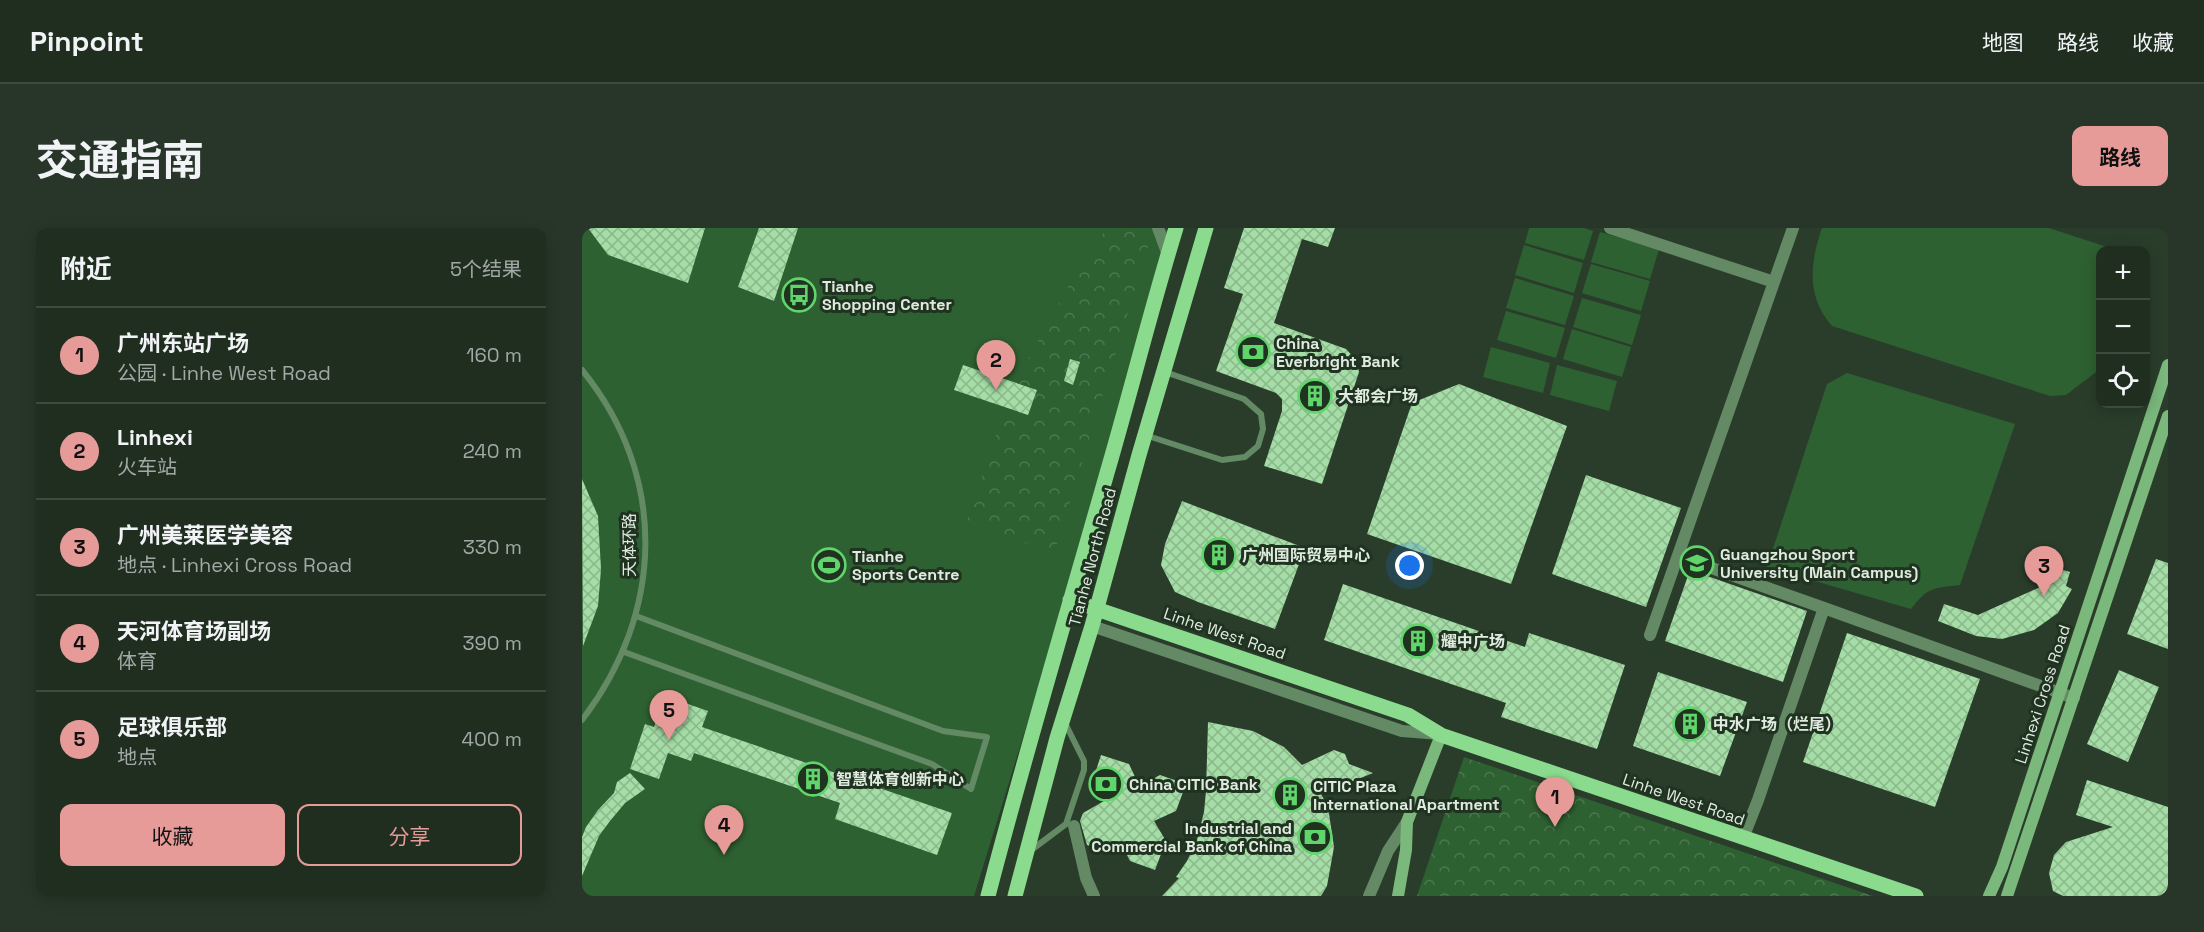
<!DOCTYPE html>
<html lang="zh">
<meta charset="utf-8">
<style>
body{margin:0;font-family:"Space Grotesk","Noto Sans SC",sans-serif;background:#283629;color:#f1f3f6}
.controls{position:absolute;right:18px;top:18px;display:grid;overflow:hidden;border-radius:12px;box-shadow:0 3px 15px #0003}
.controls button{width:54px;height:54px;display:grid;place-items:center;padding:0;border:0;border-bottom:2px solid #3d4a3e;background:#202e20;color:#f1f3f6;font:30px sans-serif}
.you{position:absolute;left:828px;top:338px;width:21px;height:21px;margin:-15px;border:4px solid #fff;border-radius:50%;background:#1a73e8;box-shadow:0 0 0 9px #1a73e833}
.badge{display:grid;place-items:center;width:39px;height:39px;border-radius:50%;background:#e69b98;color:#111;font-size:20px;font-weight:700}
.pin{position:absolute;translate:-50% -50px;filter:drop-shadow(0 2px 3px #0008)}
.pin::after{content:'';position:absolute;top:32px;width:21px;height:18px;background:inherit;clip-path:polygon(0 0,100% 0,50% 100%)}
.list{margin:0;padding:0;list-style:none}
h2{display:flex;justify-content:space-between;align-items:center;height:78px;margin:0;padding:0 24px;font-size:26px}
h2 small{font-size:20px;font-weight:400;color:#a2a8a5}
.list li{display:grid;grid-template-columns:39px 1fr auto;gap:18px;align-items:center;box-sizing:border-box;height:96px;padding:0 24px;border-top:2px solid #3d4a3e}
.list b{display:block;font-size:22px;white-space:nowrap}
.list p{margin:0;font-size:20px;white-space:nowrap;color:#a2a8a5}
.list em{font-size:20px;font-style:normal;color:#a2a8a5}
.actions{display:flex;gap:12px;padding:18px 24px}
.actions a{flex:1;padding:14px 0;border:2px solid #e69b98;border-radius:12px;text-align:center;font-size:21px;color:#e69b98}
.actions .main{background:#e69b98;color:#111}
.icon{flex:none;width:33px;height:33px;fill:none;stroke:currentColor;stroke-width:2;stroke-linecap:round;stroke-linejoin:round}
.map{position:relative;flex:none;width:1586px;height:668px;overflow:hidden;border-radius:12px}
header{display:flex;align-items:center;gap:36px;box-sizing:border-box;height:84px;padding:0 30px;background:#202e20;border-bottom:2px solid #3d4a3e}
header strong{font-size:28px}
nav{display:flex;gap:33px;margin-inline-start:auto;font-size:21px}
.intro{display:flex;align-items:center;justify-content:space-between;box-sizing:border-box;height:144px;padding:0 36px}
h1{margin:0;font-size:42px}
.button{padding:15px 27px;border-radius:12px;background:#e69b98;color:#111;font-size:21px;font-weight:700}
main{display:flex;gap:36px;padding:0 36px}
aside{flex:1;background:#202e20;border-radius:12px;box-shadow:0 3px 15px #0003}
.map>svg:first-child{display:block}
</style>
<header>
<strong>Pinpoint</strong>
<nav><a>地图</a><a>路线</a><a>收藏</a></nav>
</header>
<div class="intro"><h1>交通指南</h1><a class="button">路线</a></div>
<main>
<aside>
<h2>附近<small>5个结果</small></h2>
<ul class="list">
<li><span class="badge">1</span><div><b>广州东站广场</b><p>公园 · Linhe West Road</p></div><em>160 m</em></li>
<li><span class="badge">2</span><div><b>Linhexi</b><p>火车站</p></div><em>240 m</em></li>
<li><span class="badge">3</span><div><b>广州美莱医学美容</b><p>地点 · Linhexi Cross Road</p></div><em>330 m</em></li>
<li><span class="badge">4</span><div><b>天河体育场副场</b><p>体育</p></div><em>390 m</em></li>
<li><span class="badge">5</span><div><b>足球俱乐部</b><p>地点</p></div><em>400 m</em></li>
</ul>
<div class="actions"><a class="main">收藏</a><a>分享</a></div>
</aside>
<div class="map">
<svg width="1586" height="668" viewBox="0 0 1586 668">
<defs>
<pattern id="forest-crowns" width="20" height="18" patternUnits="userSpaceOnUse" patternTransform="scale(1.5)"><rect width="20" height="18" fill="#2e6132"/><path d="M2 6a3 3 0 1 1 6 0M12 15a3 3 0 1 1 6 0" fill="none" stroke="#4c784f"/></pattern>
<pattern id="building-cross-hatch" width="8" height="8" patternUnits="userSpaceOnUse" patternTransform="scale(1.5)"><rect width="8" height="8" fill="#a4dda5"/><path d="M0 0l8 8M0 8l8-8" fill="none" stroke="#8cb78c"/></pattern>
</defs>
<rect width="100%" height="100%" fill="#2a3d2a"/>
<path fill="#2e6132" d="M0,0H579L596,6L392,668H0Z
M947,0H1002L1011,3L1002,32L943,15Z
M1240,0H1467L1534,22H1518V141L1484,167L1468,168L1250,98C1224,69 1228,34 1240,0Z
M1018,4L1077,21L1068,51L1009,34Z
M942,17L1001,35L992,65L933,47Z
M1009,36L1068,53L1059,83L1000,65Z
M933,50L992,68L983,97L924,80Z
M1000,70L1059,87L1050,117L991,99Z
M924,83L983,100L974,130L915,112Z
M990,101L1049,119L1040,149L981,131Z
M909,119L968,135L961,165L901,149Z
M975,137L1035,153L1027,183L968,167Z
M1265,145L1433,196L1378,357C1351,360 1346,359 1329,381L1185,339L1245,156Z"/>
<path fill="url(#forest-crowns)" d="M525,0H572L472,326L385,292L430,160L499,35Z
M882,529L1291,668H835Z"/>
<path fill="url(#building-cross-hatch)" d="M6,0H123L106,55L26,27Z
M177,0H216L192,73L156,59Z
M662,0H753L746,19L720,11L692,95L764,121L774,132L777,144L740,256L682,238L700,183V171L694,165L634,143L661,66L642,60Z
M488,131L498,134L491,157L482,153Z
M381,137L455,162L446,187L372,162Z
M877,156L985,198L929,356L785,306L830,175Z
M1004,247L1099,280L1064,379L970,346Z
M0,251L16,288L19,341L16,378L1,418Z
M600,273L723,320L693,401L616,374L593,364L579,337L583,316Z
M1574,331L1586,335V421L1545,406Z
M1471,339L1488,344L1484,358L1490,361L1476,385L1452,402L1420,411L1394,408L1356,393L1362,376L1396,387L1465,356Z
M1108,342L1225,383L1201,454L1083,413Z
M761,356L943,419L947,405L1043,437L1015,521L919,489L924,475L742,412Z
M1265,405L1398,451L1353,579L1221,534Z
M1537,442L1577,459L1546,534L1505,516Z
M1076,444L1165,474L1138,548L1051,518Z
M83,468L126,483L120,499L370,585L355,627L253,591L258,575L112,525L109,533L86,525L77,551L48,541L63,496L72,499Z
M626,494L671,503L702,519L720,537L752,522L763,526L767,536L791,545L739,566L746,579L752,619L745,658L739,668H580L597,650L594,649L605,633L615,612L622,584L624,563Z
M519,527L547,536L554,551L565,554L578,547L604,556L594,583L572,593L584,613L573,642L548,633L540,617L533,614L516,621L505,617L498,593L501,585L522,573L509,558Z
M48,545L63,561L43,575L28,593L17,608L0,648V609L4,599L16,582L32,565L35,554Z
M1505,552L1586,579V668H1481L1471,663L1467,645L1472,627L1484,614L1531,599L1494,587Z"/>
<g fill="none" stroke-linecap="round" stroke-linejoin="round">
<path stroke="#638a64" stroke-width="6" d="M0,142C87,249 82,385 0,492
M563,207L640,232L663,229L676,218L681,201L679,186L662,171L583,144
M42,424L350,536L389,561L405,509L361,503L54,388
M448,623L484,596L502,542V533L483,495"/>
<path stroke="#638a64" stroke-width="12" d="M576,0L586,27
M1028,0L1192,54
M1096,328L1242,380L1176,572L1161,610
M1242,380L1492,470
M1068,407L1211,0
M492,598L504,650L512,668"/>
<path stroke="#638a64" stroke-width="12" d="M510,398L820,503L858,506
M787,668L806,623L825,594"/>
<path stroke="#7ab87c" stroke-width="12" d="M816,668L824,622L825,594L859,507
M1407,668L1420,639L1586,137
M1425,668L1586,188"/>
<path stroke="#8adb8e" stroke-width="15" d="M488,372L826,487L859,507L1334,668
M406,668C443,526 485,386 525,245C549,163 569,81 594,0
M433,668L475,510L510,398L557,227L624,0"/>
</g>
<defs>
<g id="bus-ring" transform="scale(1.725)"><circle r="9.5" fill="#203321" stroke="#60d56b" stroke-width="1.5"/><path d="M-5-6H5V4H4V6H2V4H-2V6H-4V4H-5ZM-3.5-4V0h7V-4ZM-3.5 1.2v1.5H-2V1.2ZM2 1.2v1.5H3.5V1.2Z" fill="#60d56b"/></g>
<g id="bank-ring" transform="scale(1.725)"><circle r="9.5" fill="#203321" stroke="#60d56b" stroke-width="1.5"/><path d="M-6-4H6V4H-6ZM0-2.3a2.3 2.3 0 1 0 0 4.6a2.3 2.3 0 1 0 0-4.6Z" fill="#60d56b"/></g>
<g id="building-ring" transform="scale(1.725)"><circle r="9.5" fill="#203321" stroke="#60d56b" stroke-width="1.5"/><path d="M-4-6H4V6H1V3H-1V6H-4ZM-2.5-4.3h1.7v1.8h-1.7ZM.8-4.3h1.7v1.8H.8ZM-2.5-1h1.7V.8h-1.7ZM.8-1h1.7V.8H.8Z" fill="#60d56b"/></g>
<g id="university-ring" transform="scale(1.725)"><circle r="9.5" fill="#203321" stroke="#60d56b" stroke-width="1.5"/><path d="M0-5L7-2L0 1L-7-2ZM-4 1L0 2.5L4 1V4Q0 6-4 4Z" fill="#60d56b"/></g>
<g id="stadium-ring" transform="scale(1.725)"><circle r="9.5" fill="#203321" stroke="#60d56b" stroke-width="1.5"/><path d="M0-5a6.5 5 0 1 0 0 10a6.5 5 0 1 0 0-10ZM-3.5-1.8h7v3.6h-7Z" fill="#60d56b"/></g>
</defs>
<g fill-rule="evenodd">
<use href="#bus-ring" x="217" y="67"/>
<use href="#bank-ring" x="671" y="124"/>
<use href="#building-ring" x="733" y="168"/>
<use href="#building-ring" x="637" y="327"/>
<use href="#university-ring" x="1115" y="335"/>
<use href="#stadium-ring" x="247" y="337"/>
<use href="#building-ring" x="836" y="413"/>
<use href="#building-ring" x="1108" y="496"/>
<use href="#building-ring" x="231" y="551"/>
<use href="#bank-ring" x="524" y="556"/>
<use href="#building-ring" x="708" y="567"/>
<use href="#bank-ring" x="733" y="609"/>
</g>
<g text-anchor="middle" stroke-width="6" stroke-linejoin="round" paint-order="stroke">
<g font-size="16" font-weight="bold" fill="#dfebdf" stroke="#203321" text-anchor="start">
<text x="240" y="64">Tianhe<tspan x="240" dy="18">Shopping Center</tspan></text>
<text x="694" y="121">China<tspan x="694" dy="18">Everbright Bank</tspan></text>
<text x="756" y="174">大都会广场</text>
<text x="1138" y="332">Guangzhou Sport<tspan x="1138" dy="18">University (Main Campus)</tspan></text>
<text x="660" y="333">广州国际贸易中心</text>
<text x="270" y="334">Tianhe<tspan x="270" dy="18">Sports Centre</tspan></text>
<text x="859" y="419">耀中广场</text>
<text x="1131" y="502">中水广场（烂尾）</text>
<text x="254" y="557">智慧体育创新中心</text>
<text x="547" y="562">China CITIC Bank</text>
<text x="731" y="564">CITIC Plaza<tspan x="731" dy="18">International Apartment</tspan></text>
<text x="710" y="606" text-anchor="end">Industrial and<tspan x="710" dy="18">Commercial Bank of China</tspan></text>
</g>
<g font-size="16" fill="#dfebdf" stroke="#203321">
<text transform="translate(47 317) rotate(-90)" y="6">天体环路</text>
<text transform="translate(510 329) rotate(-75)" y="6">Tianhe North Road</text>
<text transform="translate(643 405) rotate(19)" y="6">Linhe West Road</text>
<text transform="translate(1460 466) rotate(-72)" y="6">Linhexi Cross Road</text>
<text transform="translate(1102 571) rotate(19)" y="6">Linhe West Road</text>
</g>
</g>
</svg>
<div class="controls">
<button>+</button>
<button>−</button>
<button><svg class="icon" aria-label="locate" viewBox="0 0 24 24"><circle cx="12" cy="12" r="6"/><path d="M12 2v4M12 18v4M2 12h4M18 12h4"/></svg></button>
</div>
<div class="you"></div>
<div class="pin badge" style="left:973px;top:599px">1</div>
<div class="pin badge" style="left:414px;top:162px">2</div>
<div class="pin badge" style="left:1462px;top:368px">3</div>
<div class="pin badge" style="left:142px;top:627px">4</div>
<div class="pin badge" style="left:87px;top:512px">5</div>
</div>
</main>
